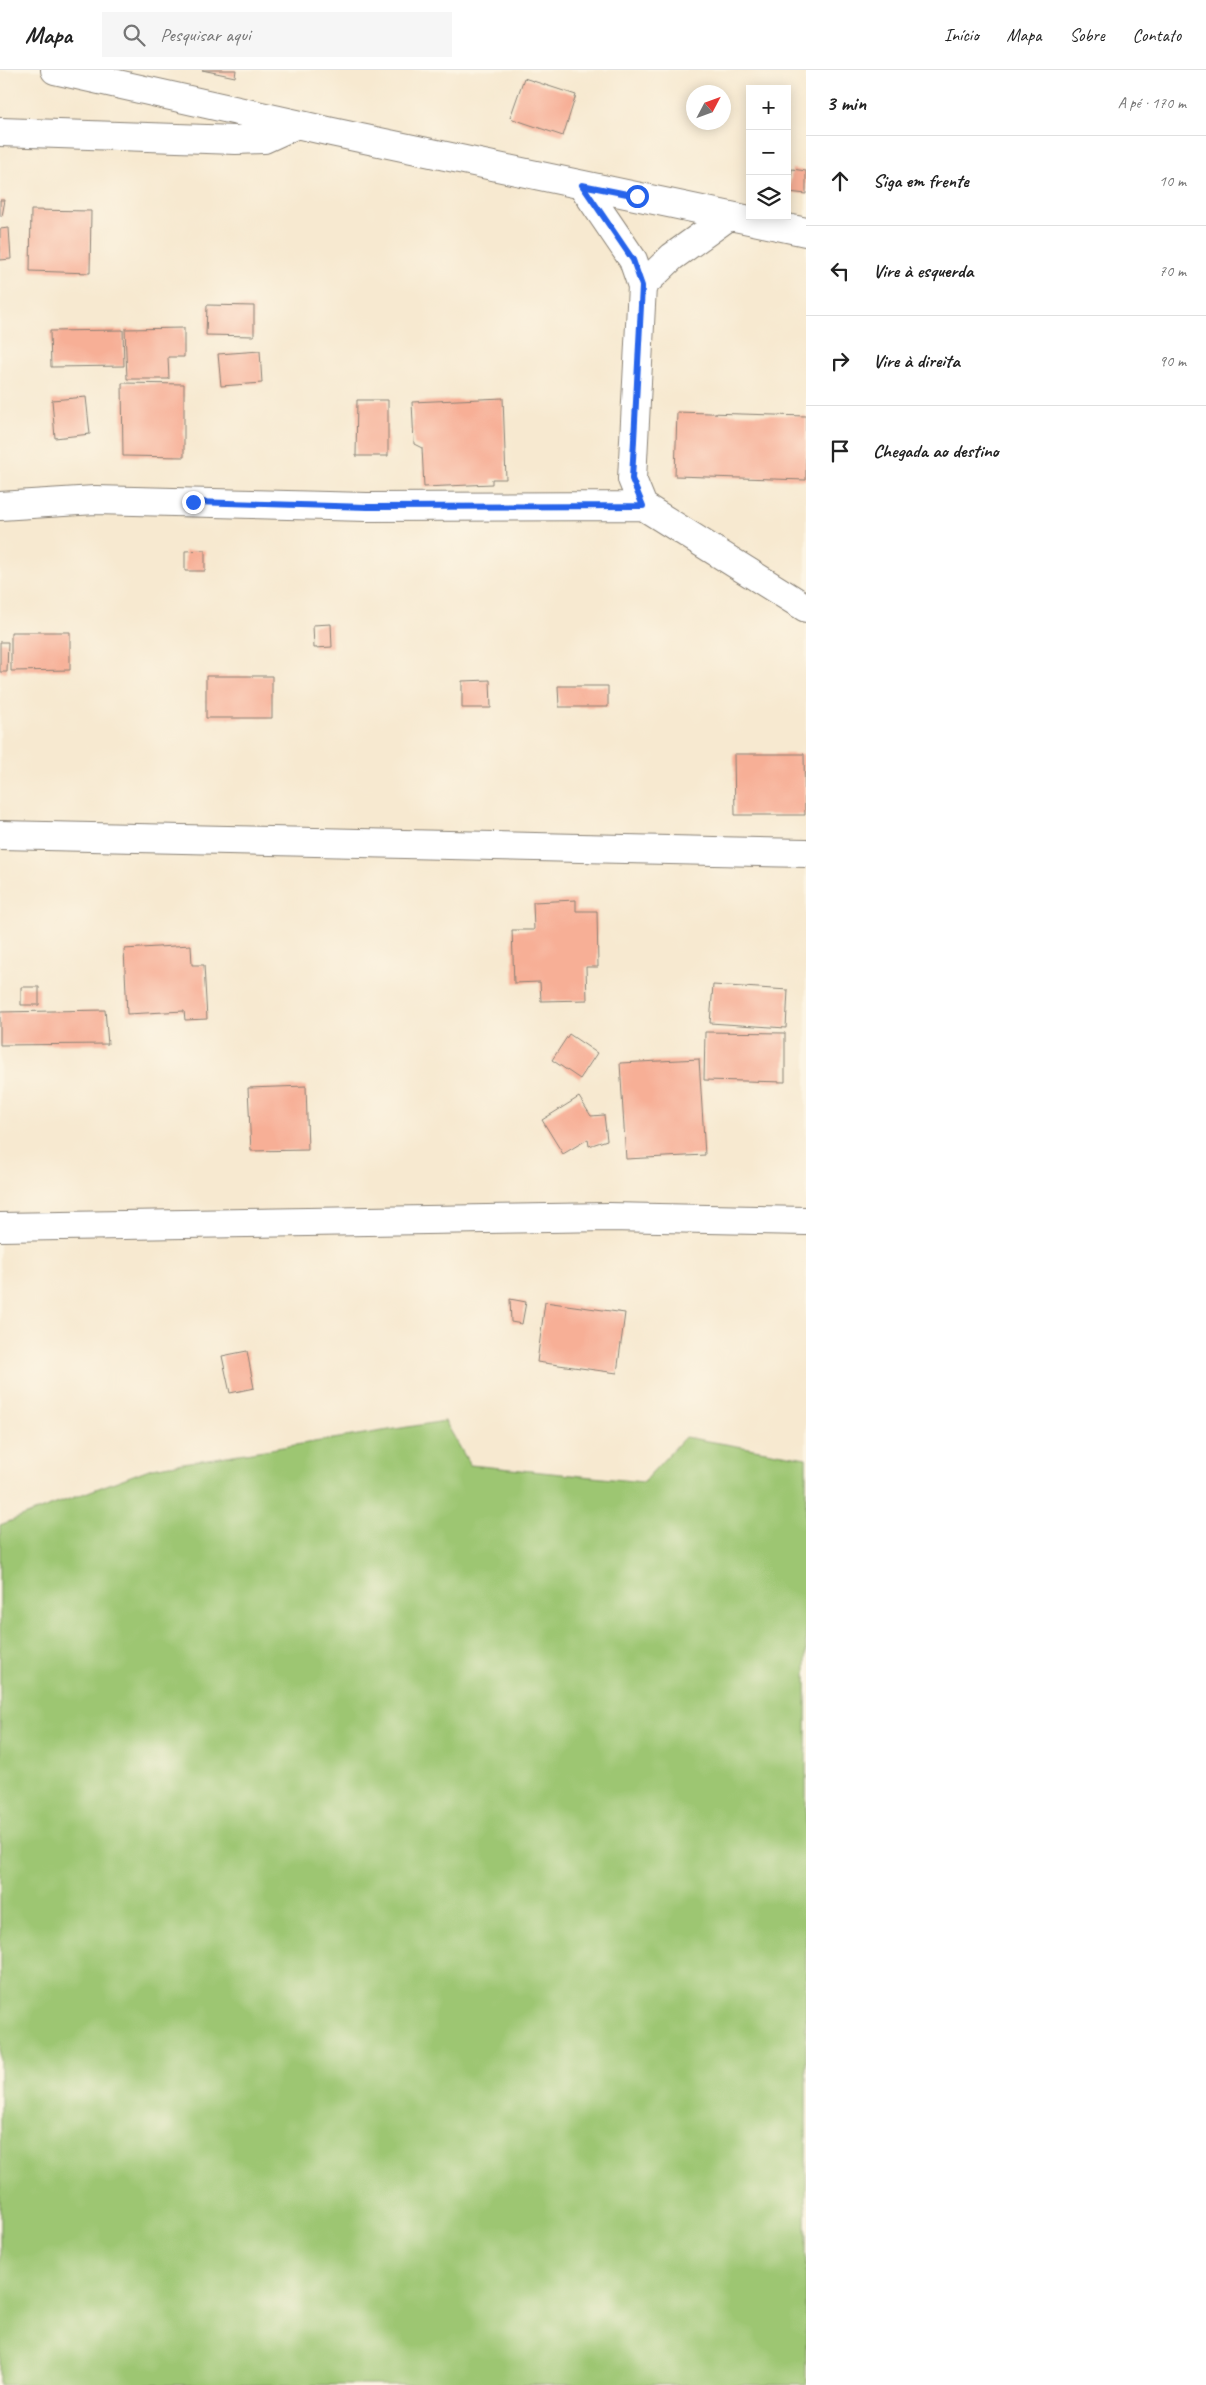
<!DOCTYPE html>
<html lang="pt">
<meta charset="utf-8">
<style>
body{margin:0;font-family:Caveat,sans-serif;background:#f6f6f6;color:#222}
.controls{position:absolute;right:15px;top:15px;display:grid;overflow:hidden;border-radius:0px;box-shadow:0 2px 12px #0003}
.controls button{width:45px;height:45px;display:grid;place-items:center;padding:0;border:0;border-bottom:1px solid #e0e0e0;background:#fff;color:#222;font:25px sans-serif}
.compass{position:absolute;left:686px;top:15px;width:45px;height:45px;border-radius:50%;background:#fff;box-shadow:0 2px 12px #0003;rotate:49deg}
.stop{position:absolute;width:15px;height:15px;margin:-11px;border:4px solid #2563eb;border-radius:50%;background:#fff}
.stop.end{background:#2563eb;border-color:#fff;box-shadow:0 1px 5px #0008}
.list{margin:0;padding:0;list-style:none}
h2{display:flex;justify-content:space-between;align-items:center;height:65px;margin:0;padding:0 20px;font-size:21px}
h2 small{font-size:16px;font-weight:400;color:#767676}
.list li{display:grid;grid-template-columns:32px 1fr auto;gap:15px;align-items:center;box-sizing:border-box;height:90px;padding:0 20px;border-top:1px solid #e0e0e0}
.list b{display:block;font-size:19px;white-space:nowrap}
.list em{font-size:16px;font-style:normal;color:#767676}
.icon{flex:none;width:28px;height:28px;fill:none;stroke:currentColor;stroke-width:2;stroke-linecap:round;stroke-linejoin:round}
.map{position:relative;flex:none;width:806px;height:2315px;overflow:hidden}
header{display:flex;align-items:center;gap:30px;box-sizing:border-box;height:70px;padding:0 25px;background:#fff;border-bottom:1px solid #e0e0e0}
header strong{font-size:24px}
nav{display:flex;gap:28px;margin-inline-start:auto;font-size:18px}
.search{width:350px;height:45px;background:#f6f6f6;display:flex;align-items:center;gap:12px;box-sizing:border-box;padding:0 18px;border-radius:0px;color:#767676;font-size:19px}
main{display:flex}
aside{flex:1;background:#fff}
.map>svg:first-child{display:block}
</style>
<header>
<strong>Mapa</strong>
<div class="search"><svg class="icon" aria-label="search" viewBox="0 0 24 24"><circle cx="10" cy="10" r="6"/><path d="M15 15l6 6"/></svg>Pesquisar aqui</div>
<nav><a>Início</a><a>Mapa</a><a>Sobre</a><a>Contato</a></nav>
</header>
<main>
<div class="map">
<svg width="806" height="2315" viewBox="0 0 806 2315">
<rect width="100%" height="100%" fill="#fcf5e5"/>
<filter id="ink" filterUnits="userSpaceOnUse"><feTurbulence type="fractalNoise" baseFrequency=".02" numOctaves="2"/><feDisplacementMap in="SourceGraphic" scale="10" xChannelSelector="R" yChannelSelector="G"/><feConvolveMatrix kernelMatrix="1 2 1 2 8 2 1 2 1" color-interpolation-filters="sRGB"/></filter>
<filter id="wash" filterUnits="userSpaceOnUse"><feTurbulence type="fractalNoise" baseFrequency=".0096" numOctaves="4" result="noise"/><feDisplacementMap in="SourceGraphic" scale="20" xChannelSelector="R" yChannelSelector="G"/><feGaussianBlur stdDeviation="1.12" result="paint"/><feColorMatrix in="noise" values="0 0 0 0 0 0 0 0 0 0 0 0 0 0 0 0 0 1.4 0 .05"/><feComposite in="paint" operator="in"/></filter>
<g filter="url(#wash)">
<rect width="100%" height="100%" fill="#f7e9d0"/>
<path fill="#9dc672" stroke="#5c7147" d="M445,1351L470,1395L643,1412L685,1367L806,1388V2315H0V1455L152,1398Z"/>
<g id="blocks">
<path fill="#f7af96" d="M202,0H236L235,7Z
M524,8L576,25L563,66L510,48Z
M792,99L806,101V124L789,122Z
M0,130H5L2,146H0Z
M31,140L91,141L90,203L30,201Z
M9,158L11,189L0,190V159Z
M207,235L254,236V266L206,265Z
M184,258V287H168L169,309H127L125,259Z
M123,260L124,296L51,297L50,261Z
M260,281L262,313L221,316L218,284Z
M122,313L184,314V387L123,386Z
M86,327L90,364L55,368L52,330Z
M503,328L506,409H492V414L424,417L422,378L414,374L412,332Z
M357,330H388V386H356Z
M677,342L806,346V410L675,406Z
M205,480V501H185V481Z
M331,554L332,577L314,578L313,555Z
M11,562H70V600L11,601Z
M0,572H8L7,602H0Z
M206,606H272V648H206Z
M490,610L491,638H462V611Z
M558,616H608V637H559Z
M734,684H804L805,745H735Z
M576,830V841H597L598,897H586L587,930L541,931L540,912L514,913L512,860H534L533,832Z
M191,875L192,895H204L207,949L185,950L184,941L127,944L124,879Z
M713,915L788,920L786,958L710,953Z
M21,917H39V935H21Z
M105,940L108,974L0,975V942Z
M705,962L785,963V1012L704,1010Z
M569,964L597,983L580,1009L552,990Z
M699,989L705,1085L626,1089L620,993Z
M306,1016L308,1080L251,1081L248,1018Z
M579,1027L591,1046L604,1045L607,1070L589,1076L588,1069L563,1084L542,1050Z
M510,1229L526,1232L522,1254L511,1252Z
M545,1232L625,1243L617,1303L537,1292Z
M247,1281L254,1318L230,1323L222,1286Z"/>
</g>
</g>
<g filter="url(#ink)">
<use href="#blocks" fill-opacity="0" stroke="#8a8276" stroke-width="1"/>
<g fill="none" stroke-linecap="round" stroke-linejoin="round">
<g stroke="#8a8276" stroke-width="30">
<path id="minor" d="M55,0L332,62L806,162
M0,62L236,70L264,69L297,54
M582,115L633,190L642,216L632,409L643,436L806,538
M642,216L672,187L729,146
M0,436L95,430L367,437L643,436
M0,765L806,783
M0,1157L609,1147L806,1151"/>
</g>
<use href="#minor" stroke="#fff" stroke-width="28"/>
</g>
</g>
<g fill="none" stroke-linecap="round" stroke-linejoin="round" filter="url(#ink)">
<path stroke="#2563eb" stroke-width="6" d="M193,432L368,437L643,436L632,409L642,216L633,190L582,115L637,126"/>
</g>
</svg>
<div class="controls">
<button>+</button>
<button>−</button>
<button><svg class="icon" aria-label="layers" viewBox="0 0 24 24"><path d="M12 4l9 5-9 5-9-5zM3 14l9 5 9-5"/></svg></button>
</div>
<svg class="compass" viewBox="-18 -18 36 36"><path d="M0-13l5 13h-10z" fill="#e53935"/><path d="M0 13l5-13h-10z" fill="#767676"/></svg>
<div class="stop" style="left:637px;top:126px"></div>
<div class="stop end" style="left:193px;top:432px"></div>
</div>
<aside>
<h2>3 min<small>A pé · 170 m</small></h2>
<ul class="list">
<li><svg class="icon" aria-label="ahead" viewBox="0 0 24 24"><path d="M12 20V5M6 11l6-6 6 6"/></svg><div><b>Siga em frente</b></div><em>10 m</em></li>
<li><svg class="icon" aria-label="left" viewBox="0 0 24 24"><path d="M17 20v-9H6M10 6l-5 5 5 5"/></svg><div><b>Vire à esquerda</b></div><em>70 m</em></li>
<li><svg class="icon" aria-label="right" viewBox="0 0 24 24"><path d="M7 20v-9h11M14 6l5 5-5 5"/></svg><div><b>Vire à direita</b></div><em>90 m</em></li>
<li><svg class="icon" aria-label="arrive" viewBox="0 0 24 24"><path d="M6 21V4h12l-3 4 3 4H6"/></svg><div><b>Chegada ao destino</b></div></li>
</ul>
</aside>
</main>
